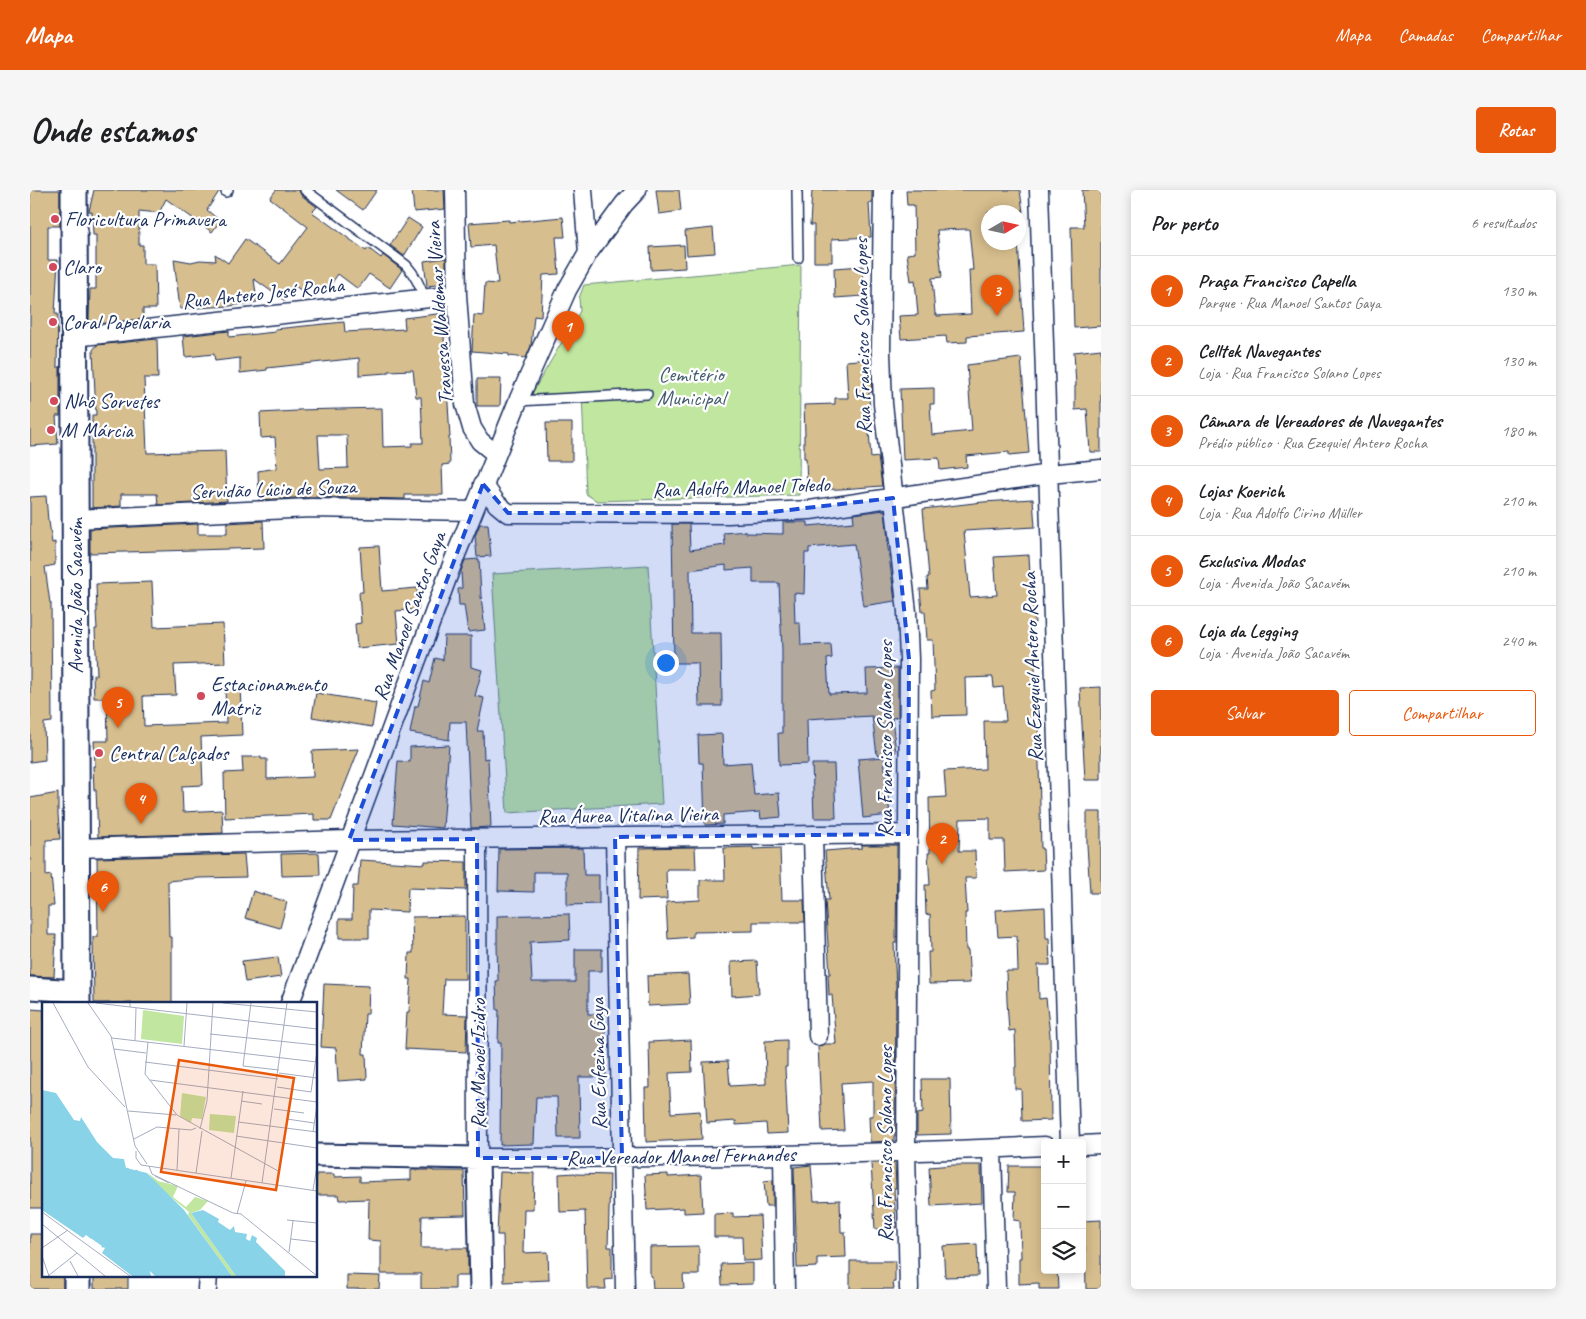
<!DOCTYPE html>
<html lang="pt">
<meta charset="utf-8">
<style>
body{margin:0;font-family:Caveat,sans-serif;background:#f6f6f6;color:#202124}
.controls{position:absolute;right:15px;bottom:15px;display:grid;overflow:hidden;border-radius:5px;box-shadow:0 2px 12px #0003}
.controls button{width:45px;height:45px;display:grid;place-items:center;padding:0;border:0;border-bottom:1px solid #e0e0e0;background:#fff;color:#202124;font:25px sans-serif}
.compass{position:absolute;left:951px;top:15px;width:45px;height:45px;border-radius:50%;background:#fff;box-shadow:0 2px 12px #0003;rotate:81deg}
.you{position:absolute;left:635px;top:472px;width:18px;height:18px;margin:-12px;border:4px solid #fff;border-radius:50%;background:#1a73e8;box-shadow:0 0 0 8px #1a73e833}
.badge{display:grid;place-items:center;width:32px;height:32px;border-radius:50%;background:#ea580c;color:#fff;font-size:16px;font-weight:700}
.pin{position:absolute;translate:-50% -41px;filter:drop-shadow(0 1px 2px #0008)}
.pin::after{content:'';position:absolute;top:26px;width:18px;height:15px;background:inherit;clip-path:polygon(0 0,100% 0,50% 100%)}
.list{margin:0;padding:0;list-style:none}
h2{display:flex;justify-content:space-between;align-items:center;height:65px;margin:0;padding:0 20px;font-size:21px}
h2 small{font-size:16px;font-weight:400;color:#757577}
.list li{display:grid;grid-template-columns:32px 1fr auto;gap:15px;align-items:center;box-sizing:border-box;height:70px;padding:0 20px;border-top:1px solid #e0e0e0}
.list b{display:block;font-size:19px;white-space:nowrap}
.list p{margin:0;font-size:16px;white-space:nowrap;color:#757577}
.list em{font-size:16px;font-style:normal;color:#757577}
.actions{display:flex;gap:10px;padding:15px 20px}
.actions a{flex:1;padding:11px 0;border:1px solid #ea580c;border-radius:5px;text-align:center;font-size:18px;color:#ea580c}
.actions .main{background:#ea580c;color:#fff}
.icon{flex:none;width:28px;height:28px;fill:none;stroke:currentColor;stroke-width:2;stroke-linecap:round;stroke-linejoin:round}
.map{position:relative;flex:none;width:1071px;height:1099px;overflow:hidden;border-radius:5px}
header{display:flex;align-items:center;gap:30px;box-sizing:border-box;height:70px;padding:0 25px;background:#ea580c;color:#fff}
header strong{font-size:24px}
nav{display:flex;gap:28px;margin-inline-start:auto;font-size:18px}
.intro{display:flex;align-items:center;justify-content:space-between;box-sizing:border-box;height:120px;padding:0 30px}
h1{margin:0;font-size:35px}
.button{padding:12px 22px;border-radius:5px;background:#ea580c;color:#fff;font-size:18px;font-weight:700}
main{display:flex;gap:30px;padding:0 30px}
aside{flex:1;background:#fff;border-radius:5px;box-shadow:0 2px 12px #0003}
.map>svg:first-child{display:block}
</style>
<header>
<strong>Mapa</strong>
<nav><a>Mapa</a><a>Camadas</a><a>Compartilhar</a></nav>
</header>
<div class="intro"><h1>Onde estamos</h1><a class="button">Rotas</a></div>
<main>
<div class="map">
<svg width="1071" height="1099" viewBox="0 0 1071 1099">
<rect width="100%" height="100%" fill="#fff"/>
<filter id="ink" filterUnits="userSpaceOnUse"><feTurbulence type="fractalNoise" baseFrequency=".02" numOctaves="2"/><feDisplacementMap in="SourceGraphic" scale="10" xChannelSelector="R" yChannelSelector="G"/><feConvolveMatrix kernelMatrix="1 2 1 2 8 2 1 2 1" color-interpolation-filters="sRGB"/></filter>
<g filter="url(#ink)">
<path fill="#c1e6a0" stroke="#6e8a7f" d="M771,75L769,305L567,311L556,304L552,203L501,205L550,121L549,108L554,95Z
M618,375L632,614L477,623L462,384Z"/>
<path fill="#d7be8e" stroke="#1b2f5e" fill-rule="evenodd" d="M0,0H30V36H18V70H28L25,124H28L27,177H30V226H26L28,254L0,256Z
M64,0H190L177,20L190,31L182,42L136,9L129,23L109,21V55H113V74H125L126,119H113V129L67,134L59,130L60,99H66V45H63L62,22L59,21Z
M246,0H269L271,5L287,17L282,22L336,61L338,58L351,68L353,65L372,80L360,98L339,84L328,99L308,84L295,103L283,94L276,104L265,96L255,111L224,89L227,112L200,116L150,119L144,69L161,72L170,70L186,71L185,64L198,73L215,49L250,74L278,37L240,8Z
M306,0H347L333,20Z
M382,0H414L415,19L384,22Z
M626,0H649L651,21L629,24Z
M782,0H842V13H839L841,47L802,49V72H784V35H780Z
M876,0H990L993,22H958V52H988L994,142L937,146V152L917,153L916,146L871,149L869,126L888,125L885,90L881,91L877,64L885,63L884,15H877ZM939,39L943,80H939L941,124L907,126V124H905L902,88L912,87L907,40Z
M1052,0H1071V136L1044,138L1041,37H1054Z
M533,27L535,47H526L529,84L513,85L511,127L504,126L501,156L496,168L479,166V164L442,161L444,125L453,126L455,93L468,94L464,55L441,57L439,33L479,30V32Z
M378,28L392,37L374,66L360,55Z
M683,38L685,63L657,65L655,41Z
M654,55L655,78L621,80L620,57Z
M416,68V94L397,96L394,71Z
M833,76L834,106L805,108L804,78Z
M415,123L418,146L414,147L420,247H419L420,274L412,275L413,305H375V309L281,307L229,310L228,281L247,278L245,247L231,248L230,223L267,221V220L352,218L353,257L382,256V253H393L391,207H386L383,180L358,181V183L329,185V168L237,178V180L210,183V168L185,171L184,164L155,167L153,146L199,141V147L245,142V139L314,132L315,142L375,139L374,128ZM288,245H317L318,278L290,279Z
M127,149L128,188H114L117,263L195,261L197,311L128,315L127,304H91V316L62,318V225H66L63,160L67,155Z
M1071,159V262H1060L1057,219L1045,220V196H1046L1044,162Z
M991,168L999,263L979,265V262L936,266L937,277L910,280L909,268L873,270L870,199L904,198V214H900L902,245L942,241L937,175Z
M840,169L842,202L839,203L840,228H838L841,268L848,267L852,296L811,299L777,300L776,268H774V245H775L774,215L805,214V208H818L816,171Z
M447,189H471L470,216H447Z
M516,233H542V271H517Z
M16,306L18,331H19L22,353L25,352V375L15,377L20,413H21L22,532L14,533L15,570L0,572V307Z
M1003,309L1005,337L934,341L940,407L967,405L964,367L999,365L1001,404H1003L1005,433H1002L1006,494H1002L1005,530H1008L1011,659H1013L1014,680L975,682L974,650H960V628L930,629L929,661H945L946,688H935L937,723H935L936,760H938L940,793L899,794L898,762H901L900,724L896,725L895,695H900L898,663H900L899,608L916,607L914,581L955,579L954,531H976L973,497L964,498L963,487L935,488L936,525L902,526L901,501L905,500L903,450H897L895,422H892L890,399H898L897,387H899L893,319L953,312Z
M855,320L858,350L857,351L865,411L833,416L824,354L779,358V363H775L774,404L764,403L765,433H770L771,455L801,454L802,468L797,469L799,504L837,503L836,479L868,478V527L862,528L866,562L847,565L842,526L824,527V526L777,529L778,574L749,575L748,543H752V460L749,393H723V378L696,380V375L660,380L661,443H691L692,516H669L668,473H644L642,334H659L660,360L695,355L694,343L716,341V343L753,344V332H778V336L824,332L823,324Z
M233,331L234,358L60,363V339L168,334V344H197V333Z
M450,334H458L461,366L447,367L445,346Z
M349,356L352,401L387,398L389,419L366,421L369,454L327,458L325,434L331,433L329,402H333L330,357Z
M449,369L451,406L455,440L438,442L434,415H429L428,399L432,398L431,381L435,370Z
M122,392L124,437L193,434L195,473L144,475L146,505L113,506L114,536L196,533L195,495L210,494L212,545L171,547L173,595L152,596L153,622L192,620L193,643L68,647L66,600H64L63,576H65L64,551H78L77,508H64L63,485H67L65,439H67L66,422H67L66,394Z
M414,446H441V477L452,480L445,506L454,508L447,541H453L454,569L458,568L461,637L441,638L436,532H420L419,550L380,543L385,516H388L394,491L399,493L405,468L413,470Z
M1071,497V590H1055L1050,498Z
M286,503L346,513L342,537L282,527Z
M692,544L693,574L721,572L724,605L749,603L751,627L731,629L730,622L693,625V634L675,635L673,573H669L668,545Z
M419,555L413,638L363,634L368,571L380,572V557Z
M329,559L301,630H284V624L195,628L194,583L213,582L212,567H231V569H237V589L283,587L282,561Z
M854,567L860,625L833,628L828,569Z
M782,574H804L806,628H784Z
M28,603V624L30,649L16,650V686L21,685L24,716H18V745H26L24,787L0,786V608Z
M1057,622H1071V703H1060L1057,655Z
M832,655H867L866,753H864L866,797L865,946H864V951L840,952L839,926H843V891L811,893L814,940L792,941L788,856L794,854H806L802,805H799L798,784H800L795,710H799L795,661L832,658Z
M665,657L666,679H637L636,681L637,709L608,710L609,658Z
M723,657V659L750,658L752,710H774L775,732H723V741L663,742V747L638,749L636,712L670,710V690H695L694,658Z
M553,658L554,685H569V714L537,715V682H504V702L468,701L469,659Z
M289,663L290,685L252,686L251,664Z
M214,664L216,687L169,688L138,691L139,747H142V813H64L63,747H68L67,668Z
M330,670L395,674V671L436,672V700L378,698L377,722L339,720V748H309V729H322L323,696H328Z
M223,701L257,712L250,738L215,728Z
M1015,717L1016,748H1019L1020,775H1008L1009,809L1016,808L1020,845L1021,930L992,931L991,899H985V877H986L985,840L979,841L977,811L976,781H988L987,746L968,747L966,720Z
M539,724L540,750L500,752L502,792H545V759H572V781H558V824H575L576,887H549L550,948H528L527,907H506L504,954L470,955L471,853H468L469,820H467L466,791H468L467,755V726Z
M435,726V789H414L412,824L437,825L436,862L375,859L377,822H379L381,789H378L379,763H383L382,727Z
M248,767L251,787L215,792L212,771Z
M727,771L729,804L702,806L701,772Z
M658,784L660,814L618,816L617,786Z
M294,794L339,796L338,824H335L333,864H336L337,889L308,891L306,858L291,857Z
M0,819L14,820V1018H0Z
M661,850L662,882L639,883L641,923L670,921L672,949L616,952L615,898H620L619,852Z
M757,850V877H755L758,943L737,944L736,933L706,935V931L677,933L673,872L698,871L700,896L736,894L735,851Z
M892,889H920L921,944L887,945V924L893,923Z
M841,973H865L866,998H864L866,1038L845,1039Z
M781,975L784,1011L810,1010L811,1042H815L816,1067L787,1068V1077L767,1078L764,977Z
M923,975H951L952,1013L901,1016L899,977Z
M979,976H1014L1015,1080H1027L1028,1099H1009V1093L989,1094V1068H991L990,1031L984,1030L985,1002H978Z
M381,980H403V981H434L435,1025L392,1026L391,1058H438V1086H425V1099H391V1084H351V1051L338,1050L339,1009L310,1010L309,1005H286V984H304V987L330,986V992L381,990Z
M470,982L504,983L503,1019H494L493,1063L518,1062L519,1090L474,1092L473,1045H467Z
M545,983L546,984L580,985L578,1057H582V1089L575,1090L576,1099H557L555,1021L530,1022L529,984Z
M638,984V987L671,985L673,1022L654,1023V1018L617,1020L615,985Z
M743,990V1016H736L734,991Z
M703,1023V1027L730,1026L732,1070L713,1071L712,1047H684V1024Z
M1071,1030V1099H1056L1055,1056H1052V1031Z
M0,1044H14V1085H33V1099H0Z
M947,1054L948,1086L915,1087L913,1056Z
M669,1056V1085H653L654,1099H623L622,1086H620V1057Z
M820,1071H865V1092H863L864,1099H820Z
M723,1073V1094L692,1095L691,1074Z
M64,1085H98V1099H64Z
M317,1085L350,1086L349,1099H317Z"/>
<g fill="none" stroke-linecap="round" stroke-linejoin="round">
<g stroke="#1b2f5e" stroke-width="12">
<path id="service" d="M275,0L376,75C385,85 390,94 394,108
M767,0L768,68
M196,2L198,0
M488,211L617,204"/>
</g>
<g stroke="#1b2f5e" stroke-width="21">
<path id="minor" d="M425,0L427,105L435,214L442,238L450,251L466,264
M553,0L558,63
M853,0L851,163L853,214L877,422L879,469L876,961L879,1099
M1009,0L1040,953
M44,147L427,105
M453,294L467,314L478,323L698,324L780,320L1019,284L1071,279
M45,329L281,318L443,321
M783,645L788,846
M585,647L595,1099
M447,649L448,968C637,968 826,965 1015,956
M46,658L319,650L878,644
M260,813L423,372L488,211L537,100L558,63L594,14L607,0
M1052,955L1071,954
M962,959L966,1099
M753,965L755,1099
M177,1099L178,1085"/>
</g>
<g stroke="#1b2f5e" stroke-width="25">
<path id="tertiary" d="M0,798L47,801
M286,965L448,968L451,1099"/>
</g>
<g stroke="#1b2f5e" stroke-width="29">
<path id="secondary" d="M44,0L47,813
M47,1085V1099"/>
</g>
<use href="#service" stroke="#fff" stroke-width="9"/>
<use href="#minor" stroke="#fff" stroke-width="18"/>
<use href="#tertiary" stroke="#fff" stroke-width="21"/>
<use href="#secondary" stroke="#fff" stroke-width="25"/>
</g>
</g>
<path fill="#1d4ed8" fill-opacity="0.2" stroke="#1d4ed8" stroke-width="4" stroke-dasharray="10 6" stroke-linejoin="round" d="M453,294L478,323H733L863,308L879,469L878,644L585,647L592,968H448L447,649L319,650Z"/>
<g fill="#d1495b" stroke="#fff" stroke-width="2">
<circle cx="25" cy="29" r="5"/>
<circle cx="23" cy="77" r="5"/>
<circle cx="23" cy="132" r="5"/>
<circle cx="24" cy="211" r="5"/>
<circle cx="21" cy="240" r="5"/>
<circle cx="171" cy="506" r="5"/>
<circle cx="69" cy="563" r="5"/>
</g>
<g text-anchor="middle" stroke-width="4.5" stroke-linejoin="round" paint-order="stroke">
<g font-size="21" fill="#1b2f5e" stroke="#fff" text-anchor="start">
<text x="35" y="36">Floricultura Primavera</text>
<text x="33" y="84">Claro</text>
<text x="33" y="139">Coral Papelaria</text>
<text x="34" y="218">Nhô Sorvetes</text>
<text x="31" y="247">M Márcia</text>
<text x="181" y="501">Estacionamento<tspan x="181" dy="24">Matriz</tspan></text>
<text x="79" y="570">Central Calçados</text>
</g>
<g font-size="21" fill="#1b2f5e" stroke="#fff">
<text transform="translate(233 103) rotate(-6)" y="7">Rua Antero José Rocha</text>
<text transform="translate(409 123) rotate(-94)" y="7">Travessa Waldemar Vieira</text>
<text transform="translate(832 146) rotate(-91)" y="7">Rua Francisco Solano Lopes</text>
<text transform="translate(711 297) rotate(-2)" y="7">Rua Adolfo Manoel Toledo</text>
<text transform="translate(243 299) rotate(-2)" y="7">Servidão Lúcio de Souza</text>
<text transform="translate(45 406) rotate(-90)" y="7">Avenida João Sacavém</text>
<text transform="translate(379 426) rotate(-70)" y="7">Rua Manoel Santos Gaya</text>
<text transform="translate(1002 477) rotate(-92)" y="7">Rua Ezequiel Antero Rocha</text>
<text transform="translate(855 549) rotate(-90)" y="7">Rua Francisco Solano Lopes</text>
<text transform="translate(598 625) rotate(-1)" y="7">Rua Áurea Vitalina Vieira</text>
<text transform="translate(448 874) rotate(-90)" y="7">Rua Manoel Izidro</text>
<text transform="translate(568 874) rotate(-91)" y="7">Rua Eufezina Gaya</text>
<text transform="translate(855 954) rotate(-90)" y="7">Rua Francisco Solano Lopes</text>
<text transform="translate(651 966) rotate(-1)" y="7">Rua Vereador Manoel Fernandes</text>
</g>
<g font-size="21" fill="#445d6e" stroke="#fff">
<text x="661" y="191">Cemitério<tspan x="661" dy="24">Municipal</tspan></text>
</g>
</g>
<g transform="translate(12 812)">
<rect width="275" height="275" fill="#fff"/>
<path d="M101,8L142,14L140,42L99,37ZM140,91L164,95L160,117L150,116L149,121L138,114ZM168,112L194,114L192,131L167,128ZM106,171L116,179L136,184L131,195L144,205L153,195L166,199L158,208L149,211L194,274H190L146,213L147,210L118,186Z" fill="#c1e6a0"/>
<path d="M0,88L14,91L32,118L38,119L39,115L55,140L71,156L82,157L84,166L105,171L142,208L190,274H113L108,269L109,274H90L60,251L63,246L44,233L41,236L0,208ZM161,208L177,217L176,220L188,228L192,224L193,230L205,232L204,237L208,239L210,233L215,236L214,240L243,269V274H194L149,211Z" fill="#88d3e8"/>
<path fill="none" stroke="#88d3e8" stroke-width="2.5" d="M48,236L86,166M60,245L66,240L95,168"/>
<path fill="none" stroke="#a4acbf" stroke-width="1" d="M11,1L46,65L83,105M46,1L69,34L93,144L105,162M54,1L88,5V1M181,1L275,10M209,1L201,64L237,68M88,5L275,27M168,32L275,43M70,36L275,60M93,38L94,6M106,40L103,72L135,113L238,170M142,44L145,1M72,47L104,51M103,60L236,77M237,71L275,76M108,78L275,100M235,85L269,90L275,49M199,99L220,102M232,107L262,111M86,109L134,113M245,117L272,121M196,120L275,130M158,127L165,99L171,1M271,130L275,103M194,134L275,146M92,137L115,125L149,128L154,126M94,149V156L99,163L275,189M107,164L110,172L191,211L199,212L275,274M135,168L137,127M154,171L160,129M113,174L127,181M189,176L201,89M220,181L245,1M271,188L275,164M0,210L88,274M195,212L204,179M245,218L275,221M0,222L63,274M249,237L275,240M0,246L26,228M247,250L251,219M0,254L7,274M28,259L36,274M6,274L35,251"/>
<path fill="#e8590c" fill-opacity="0.15" stroke="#e8590c" stroke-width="2.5" d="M137,58L252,76L234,188L119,170Z"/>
<rect width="275" height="275" fill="none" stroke="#1b2f5e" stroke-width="2.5"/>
</g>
</svg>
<div class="controls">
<button>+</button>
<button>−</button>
<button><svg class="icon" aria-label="layers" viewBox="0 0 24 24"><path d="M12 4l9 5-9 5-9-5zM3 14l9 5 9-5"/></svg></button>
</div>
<svg class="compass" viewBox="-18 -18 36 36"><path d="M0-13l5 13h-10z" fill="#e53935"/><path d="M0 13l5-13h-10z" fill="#757577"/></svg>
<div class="you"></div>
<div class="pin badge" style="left:538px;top:162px">1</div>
<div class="pin badge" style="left:912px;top:674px">2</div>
<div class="pin badge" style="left:967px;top:126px">3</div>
<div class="pin badge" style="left:111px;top:634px">4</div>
<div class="pin badge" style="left:88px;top:538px">5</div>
<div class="pin badge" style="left:73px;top:722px">6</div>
</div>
<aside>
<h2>Por perto<small>6 resultados</small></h2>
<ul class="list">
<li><span class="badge">1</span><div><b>Praça Francisco Capella</b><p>Parque · Rua Manoel Santos Gaya</p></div><em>130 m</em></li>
<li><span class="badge">2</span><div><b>Celltek Navegantes</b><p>Loja · Rua Francisco Solano Lopes</p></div><em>130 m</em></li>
<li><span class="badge">3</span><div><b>Câmara de Vereadores de Navegantes</b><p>Prédio público · Rua Ezequiel Antero Rocha</p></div><em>180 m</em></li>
<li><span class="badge">4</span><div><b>Lojas Koerich</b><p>Loja · Rua Adolfo Cirino Müller</p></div><em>210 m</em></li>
<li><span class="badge">5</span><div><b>Exclusiva Modas</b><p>Loja · Avenida João Sacavém</p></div><em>210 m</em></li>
<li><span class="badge">6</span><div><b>Loja da Legging</b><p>Loja · Avenida João Sacavém</p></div><em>240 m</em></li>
</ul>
<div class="actions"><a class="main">Salvar</a><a>Compartilhar</a></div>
</aside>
</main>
